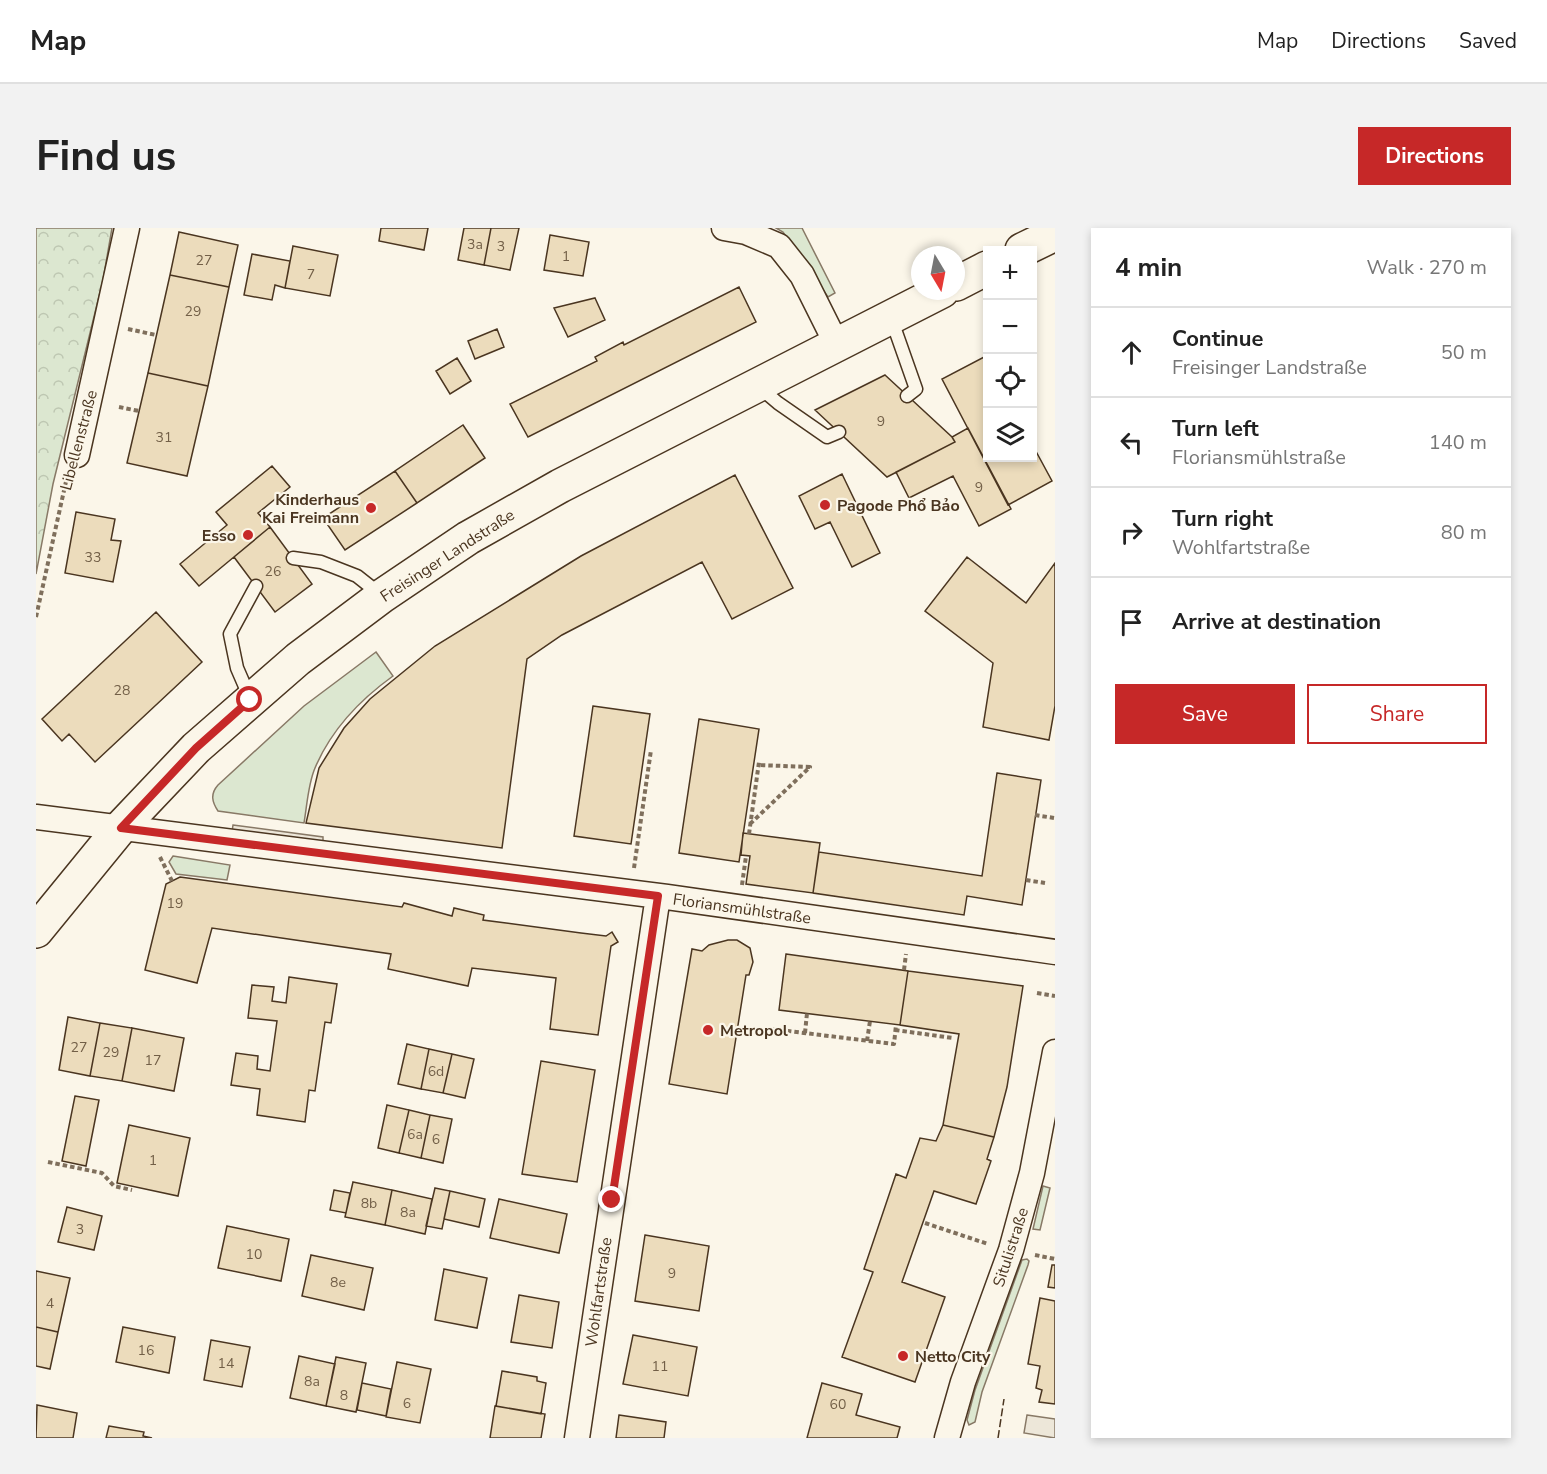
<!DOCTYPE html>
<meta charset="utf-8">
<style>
body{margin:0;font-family:"Nunito Sans",sans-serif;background:#f2f2f2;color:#222}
.controls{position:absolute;right:18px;top:18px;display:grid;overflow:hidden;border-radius:0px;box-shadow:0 3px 9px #0003}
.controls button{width:54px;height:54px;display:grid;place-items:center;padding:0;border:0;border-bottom:2px solid #e0e0e0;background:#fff;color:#222;font:30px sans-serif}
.compass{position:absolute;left:875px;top:18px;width:54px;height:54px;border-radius:50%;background:#fff;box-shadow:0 3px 9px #0003;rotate:170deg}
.stop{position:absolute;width:18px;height:18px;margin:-14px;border:4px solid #c62828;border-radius:50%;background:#fff}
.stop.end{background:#c62828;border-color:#fff;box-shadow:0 2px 6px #0008}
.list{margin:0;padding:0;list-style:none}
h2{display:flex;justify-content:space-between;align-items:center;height:78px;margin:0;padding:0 24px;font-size:26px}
h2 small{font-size:20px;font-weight:400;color:#767676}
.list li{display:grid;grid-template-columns:39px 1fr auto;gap:18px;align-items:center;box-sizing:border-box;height:90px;padding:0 24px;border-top:2px solid #e0e0e0}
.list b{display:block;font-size:22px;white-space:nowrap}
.list p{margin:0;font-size:20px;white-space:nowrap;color:#767676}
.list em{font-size:20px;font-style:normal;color:#767676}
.actions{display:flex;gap:12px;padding:18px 24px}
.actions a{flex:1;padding:14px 0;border:2px solid #c62828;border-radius:0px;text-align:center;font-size:21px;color:#c62828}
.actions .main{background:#c62828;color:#fff}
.icon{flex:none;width:33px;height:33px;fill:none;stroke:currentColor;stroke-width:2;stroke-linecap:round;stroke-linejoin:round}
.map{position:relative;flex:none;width:1019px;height:1210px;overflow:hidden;border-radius:0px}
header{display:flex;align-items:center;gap:36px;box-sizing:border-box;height:84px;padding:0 30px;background:#fff;border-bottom:2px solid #e0e0e0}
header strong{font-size:28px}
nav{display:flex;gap:33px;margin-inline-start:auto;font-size:21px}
.intro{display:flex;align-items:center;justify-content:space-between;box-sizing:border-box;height:144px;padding:0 36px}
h1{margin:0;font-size:42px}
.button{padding:15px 27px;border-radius:0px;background:#c62828;color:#fff;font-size:21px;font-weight:700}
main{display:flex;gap:36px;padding:0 36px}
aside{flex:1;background:#fff;border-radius:0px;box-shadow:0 3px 9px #0003}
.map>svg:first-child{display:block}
</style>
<header>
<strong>Map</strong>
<nav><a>Map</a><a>Directions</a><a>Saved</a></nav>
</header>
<div class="intro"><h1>Find us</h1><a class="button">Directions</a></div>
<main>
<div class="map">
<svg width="1019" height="1210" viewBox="0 0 1019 1210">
<defs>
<pattern id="forest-crowns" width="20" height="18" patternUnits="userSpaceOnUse" patternTransform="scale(1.5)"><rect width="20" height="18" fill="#dce7d0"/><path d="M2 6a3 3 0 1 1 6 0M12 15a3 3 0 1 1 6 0" fill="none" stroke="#bec7b2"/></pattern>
</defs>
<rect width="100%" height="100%" fill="#fbf6e9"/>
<path fill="#dce7d0" stroke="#887966" stroke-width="1.5" d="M740,0H766L799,65L792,69L747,4Z
M340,424L357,448C325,471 295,502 279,540C272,556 271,578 268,595L182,583C176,574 174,566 182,557L268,478Z
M137,628L194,637L191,652L140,646L133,634Z
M1007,958L1014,960L1004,1002L997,1001Z
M991,1031L993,1033L992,1037L946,1164L939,1194L933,1197L931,1192L939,1162L986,1032Z"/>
<path fill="url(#forest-crowns)" stroke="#887966" stroke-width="1.5" d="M0,0H76L67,52L17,256L0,346Z"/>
<path fill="#ede7d9" stroke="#887966" stroke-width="1.5" d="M197,597L287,609V617L196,604Z
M991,1187L1019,1191V1210L988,1205Z"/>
<path fill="#ecdcbc" stroke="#4a3520" stroke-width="1.5" d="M345,0H392L388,22L343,13Z
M428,0H455L448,37L422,32Z
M455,0H483L474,42L448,37Z
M143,4L202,17L193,59L134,47Z
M514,7L553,14L547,48L508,42Z
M257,18L302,27L294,68L249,60Z
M216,26L254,33L249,60L239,57L236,72L208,67Z
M134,47L193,59L172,158L112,145Z
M703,59L720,94L492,209L474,176L561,133L559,129L587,114L588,117Z
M559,70L569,92L532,109L518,80Z
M461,101L468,119L439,131L432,113Z
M950,128L951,230H996V216L1016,253L972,277L906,151Z
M421,130L435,153L414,166L400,143Z
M112,145L172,158L151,248L91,235Z
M849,147L916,209L919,214L851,249L779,182Z
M427,197L449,230L381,275L359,243Z
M932,200L975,281L943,298L917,248L873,270L860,244L919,214L916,209Z
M236,238L254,259L222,285L234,299L163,358L144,336L191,297L180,284Z
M359,243L381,275L309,322L287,290Z
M806,246L844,325L816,339L794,294L779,301L763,268Z
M699,247L757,360L696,391L666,334L526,407L491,431L466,620L270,595L283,540L308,500L334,471L399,418L545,328Z
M40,284L79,291L75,312L85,313L77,354L29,345Z
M234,299L276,356L239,384L198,329Z
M931,329L990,375L1019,335V478L1013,512L947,499L957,435L889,383Z
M120,384L166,434L59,534L33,506L26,513L6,491Z
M557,478L614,486L595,616L538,608Z
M663,491L723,501L703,634L643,625Z
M961,545L1005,552L986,677L931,668L928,687L777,665L783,624L946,648Z
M707,605L784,615L777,665L710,656L714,628L705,627Z
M144,649L366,679L368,675L416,688L418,680L448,687L447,692L545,705L570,708L576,704L582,714L575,718L562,807L514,801L520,750L436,740L432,758L352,741L355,726L176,700L161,755L109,742L130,656Z
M692,712H701L714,720L717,734L713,747H710L691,866L633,856L656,721L666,723L673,717Z
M750,726L872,743L864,797L743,782Z
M872,743L987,758L971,859L958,909L907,897L923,806L864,797Z
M253,749L301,756L295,795L289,794L279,863L273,862L269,894L221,887L224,861L195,857L200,825L222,828L221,841L234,843L241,793L212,790L216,757L238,759L236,773L250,775Z
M32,789L64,795L54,848L23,842Z
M64,795L96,800L86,853L54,848Z
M96,800L148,810L138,863L86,853Z
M371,816L393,821L385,861L362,856Z
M393,821L416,826L407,865L385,861Z
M416,826L438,831L429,870L407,865Z
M505,833L559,842L541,954L486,946Z
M39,868L63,872L50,938L26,933Z
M351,877L373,882L363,925L342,920Z
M373,882L394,887L385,930L363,925Z
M394,887L416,891L407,935L385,930Z
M93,897L154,910L142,968L81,955Z
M907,897L958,909L951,931L955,933L940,976L898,963L866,1054L909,1069L879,1154L806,1129L837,1044L828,1041L860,946L870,950L884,910L900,913Z
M317,954L356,962L349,997L309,989Z
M399,960L414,963L406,1001L390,998Z
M298,962L314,965L310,985L294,982Z
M356,962L396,971L389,1006L349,997Z
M414,963L449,971L443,999L408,991Z
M463,971L531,986L523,1025L454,1010Z
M31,979L66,988L58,1022L22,1014Z
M191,998L253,1011L245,1053L182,1040Z
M609,1007L673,1018L663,1083L599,1073Z
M275,1027L337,1040L328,1082L266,1068Z
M1016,1037H1019V1060L1012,1059Z
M408,1041L451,1050L441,1100L399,1092Z
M0,1043L34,1050L22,1104L0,1099Z
M483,1067L523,1074L516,1120L475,1114Z
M1004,1070L1019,1073V1176L1003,1174L1006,1162L1000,1160L1004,1138L992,1136Z
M0,1099L22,1104L14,1141L0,1138Z
M87,1099L139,1109L133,1145L80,1134Z
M597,1107L661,1119L652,1168L587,1156Z
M175,1112L214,1119L206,1159L168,1152Z
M263,1128L299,1136L290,1178L254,1170Z
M300,1129L330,1135L320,1184L290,1178Z
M361,1134L395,1141L384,1195L350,1189Z
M466,1143L501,1149V1153L510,1155L505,1186L460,1178Z
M326,1155L355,1161L350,1188L321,1182Z
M786,1155L826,1166L820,1187L864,1199L861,1210H771Z
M1,1177L41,1185L37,1210H0Z
M459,1178L509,1186L505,1210H454Z
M583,1187L630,1194L628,1210H580Z
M73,1198L108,1204L107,1208L116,1210H70Z"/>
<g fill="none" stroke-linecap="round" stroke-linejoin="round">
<g stroke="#4a3520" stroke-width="15">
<path id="service" d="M855,90L880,161L871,168
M723,159L742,175L791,209L803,204
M257,330L285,334L321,348L345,367
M214,470L201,440L194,406L220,358"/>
</g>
<g stroke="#4a3520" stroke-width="27">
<path id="minor" d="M688,0L710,4
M711,0L710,4L743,18L766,47L801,117
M41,227L91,0
M0,589L631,669L1019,724
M541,1210L622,668
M911,1210L927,1154L975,1022L996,945L1019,824"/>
</g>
<g stroke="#4a3520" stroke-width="36">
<path id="secondary" d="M986,22L1019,6
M920,56L951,40
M0,703L85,599L160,520L262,431L346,368L432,310L524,258L906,63"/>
</g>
<path stroke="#7f6f5c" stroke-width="4" stroke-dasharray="4.5 3" stroke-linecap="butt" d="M92,101L120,107
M83,179L103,183
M0,389L31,249
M999,587L1018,590
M714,596L774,539L722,537
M713,606L723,534
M124,629L136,653
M598,640L615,522
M990,652L1009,655
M706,657L710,628
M868,742L870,726
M1001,765L1019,768
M736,801L858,816L860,797
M859,802L917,810
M769,805L771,785
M831,813L834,793
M12,934L66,945L78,958L96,962
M889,995L952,1016
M999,1027L1019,1031"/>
<use href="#service" stroke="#fbf6e9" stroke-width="12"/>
<use href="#minor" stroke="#fbf6e9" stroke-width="24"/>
<use href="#secondary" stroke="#fbf6e9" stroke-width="33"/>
<path stroke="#4a3520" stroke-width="1.5" stroke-dasharray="8 3" stroke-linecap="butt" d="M962,1210L968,1171"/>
</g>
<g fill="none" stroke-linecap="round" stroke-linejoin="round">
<path stroke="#c62828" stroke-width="8" d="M214,472L160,520L85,600L622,668L576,972"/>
</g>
<g fill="#c62828" stroke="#fbf6e9" stroke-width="2">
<circle cx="789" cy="277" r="6"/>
<circle cx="335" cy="280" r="6"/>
<circle cx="212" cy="307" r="6"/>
<circle cx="672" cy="802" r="6"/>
<circle cx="867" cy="1128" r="6"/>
</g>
<g text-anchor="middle" stroke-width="4.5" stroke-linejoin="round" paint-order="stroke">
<g font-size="14" fill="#725f47">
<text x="439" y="21">3a</text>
<text x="465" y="23">3</text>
<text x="530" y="33">1</text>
<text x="168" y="37">27</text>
<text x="275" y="51">7</text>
<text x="157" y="88">29</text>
<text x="845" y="198">9</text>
<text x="128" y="214">31</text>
<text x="943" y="264">9</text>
<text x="57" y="334">33</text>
<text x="237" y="348">26</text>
<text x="86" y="467">28</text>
<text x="139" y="680">19</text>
<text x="43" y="824">27</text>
<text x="75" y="829">29</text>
<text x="117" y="837">17</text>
<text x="400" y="848">6d</text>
<text x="379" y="911">6a</text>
<text x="400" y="916">6</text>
<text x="117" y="937">1</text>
<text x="333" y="980">8b</text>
<text x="372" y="989">8a</text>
<text x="44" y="1006">3</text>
<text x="218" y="1031">10</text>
<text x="636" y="1050">9</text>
<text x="302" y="1059">8e</text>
<text x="14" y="1080">4</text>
<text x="110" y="1127">16</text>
<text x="190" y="1140">14</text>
<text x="624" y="1143">11</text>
<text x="276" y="1158">8a</text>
<text x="308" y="1172">8</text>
<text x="371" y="1180">6</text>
<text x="802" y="1181">60</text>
</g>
<g font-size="16" fill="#4a3520" stroke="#fbf6e9">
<text transform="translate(42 212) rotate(-75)" y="6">Libellenstraße</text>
<text transform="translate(411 327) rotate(-33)" y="6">Freisinger Landstraße</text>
<text transform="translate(706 680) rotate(8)" y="6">Floriansmühlstraße</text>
<text transform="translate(974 1019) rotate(-72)" y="6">Situlistraße</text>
<text transform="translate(562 1064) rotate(-82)" y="6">Wohlfartstraße</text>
</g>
<g font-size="16" font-weight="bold" fill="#4a3520" stroke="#fbf6e9" text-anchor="start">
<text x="323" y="277" text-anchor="end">Kinderhaus<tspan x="323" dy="18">Kai Freimann</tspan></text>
<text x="801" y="283">Pagode Phổ Bảo</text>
<text x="200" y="313" text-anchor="end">Esso</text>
<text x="684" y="808">Metropol</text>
<text x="879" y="1134">Netto City</text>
</g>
</g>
</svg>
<div class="controls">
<button>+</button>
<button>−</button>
<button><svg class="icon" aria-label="locate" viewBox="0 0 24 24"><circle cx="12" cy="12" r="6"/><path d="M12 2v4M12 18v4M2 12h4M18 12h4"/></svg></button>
<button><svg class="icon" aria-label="layers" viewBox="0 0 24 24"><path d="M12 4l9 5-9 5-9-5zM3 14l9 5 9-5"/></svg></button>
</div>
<svg class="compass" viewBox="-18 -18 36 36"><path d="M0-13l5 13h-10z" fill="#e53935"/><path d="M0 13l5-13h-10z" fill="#767676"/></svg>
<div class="stop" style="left:214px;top:472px"></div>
<div class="stop end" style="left:576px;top:972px"></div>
</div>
<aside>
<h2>4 min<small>Walk · 270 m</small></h2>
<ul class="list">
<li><svg class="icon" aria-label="ahead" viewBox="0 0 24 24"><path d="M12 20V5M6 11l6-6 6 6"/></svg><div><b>Continue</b><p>Freisinger Landstraße</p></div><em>50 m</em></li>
<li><svg class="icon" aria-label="left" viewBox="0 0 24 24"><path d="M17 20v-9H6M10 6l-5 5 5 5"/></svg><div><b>Turn left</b><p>Floriansmühlstraße</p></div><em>140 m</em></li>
<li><svg class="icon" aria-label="right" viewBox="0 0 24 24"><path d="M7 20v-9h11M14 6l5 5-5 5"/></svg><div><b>Turn right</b><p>Wohlfartstraße</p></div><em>80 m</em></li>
<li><svg class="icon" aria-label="arrive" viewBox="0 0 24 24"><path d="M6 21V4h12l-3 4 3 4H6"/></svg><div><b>Arrive at destination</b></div></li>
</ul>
<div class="actions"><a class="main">Save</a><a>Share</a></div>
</aside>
</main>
